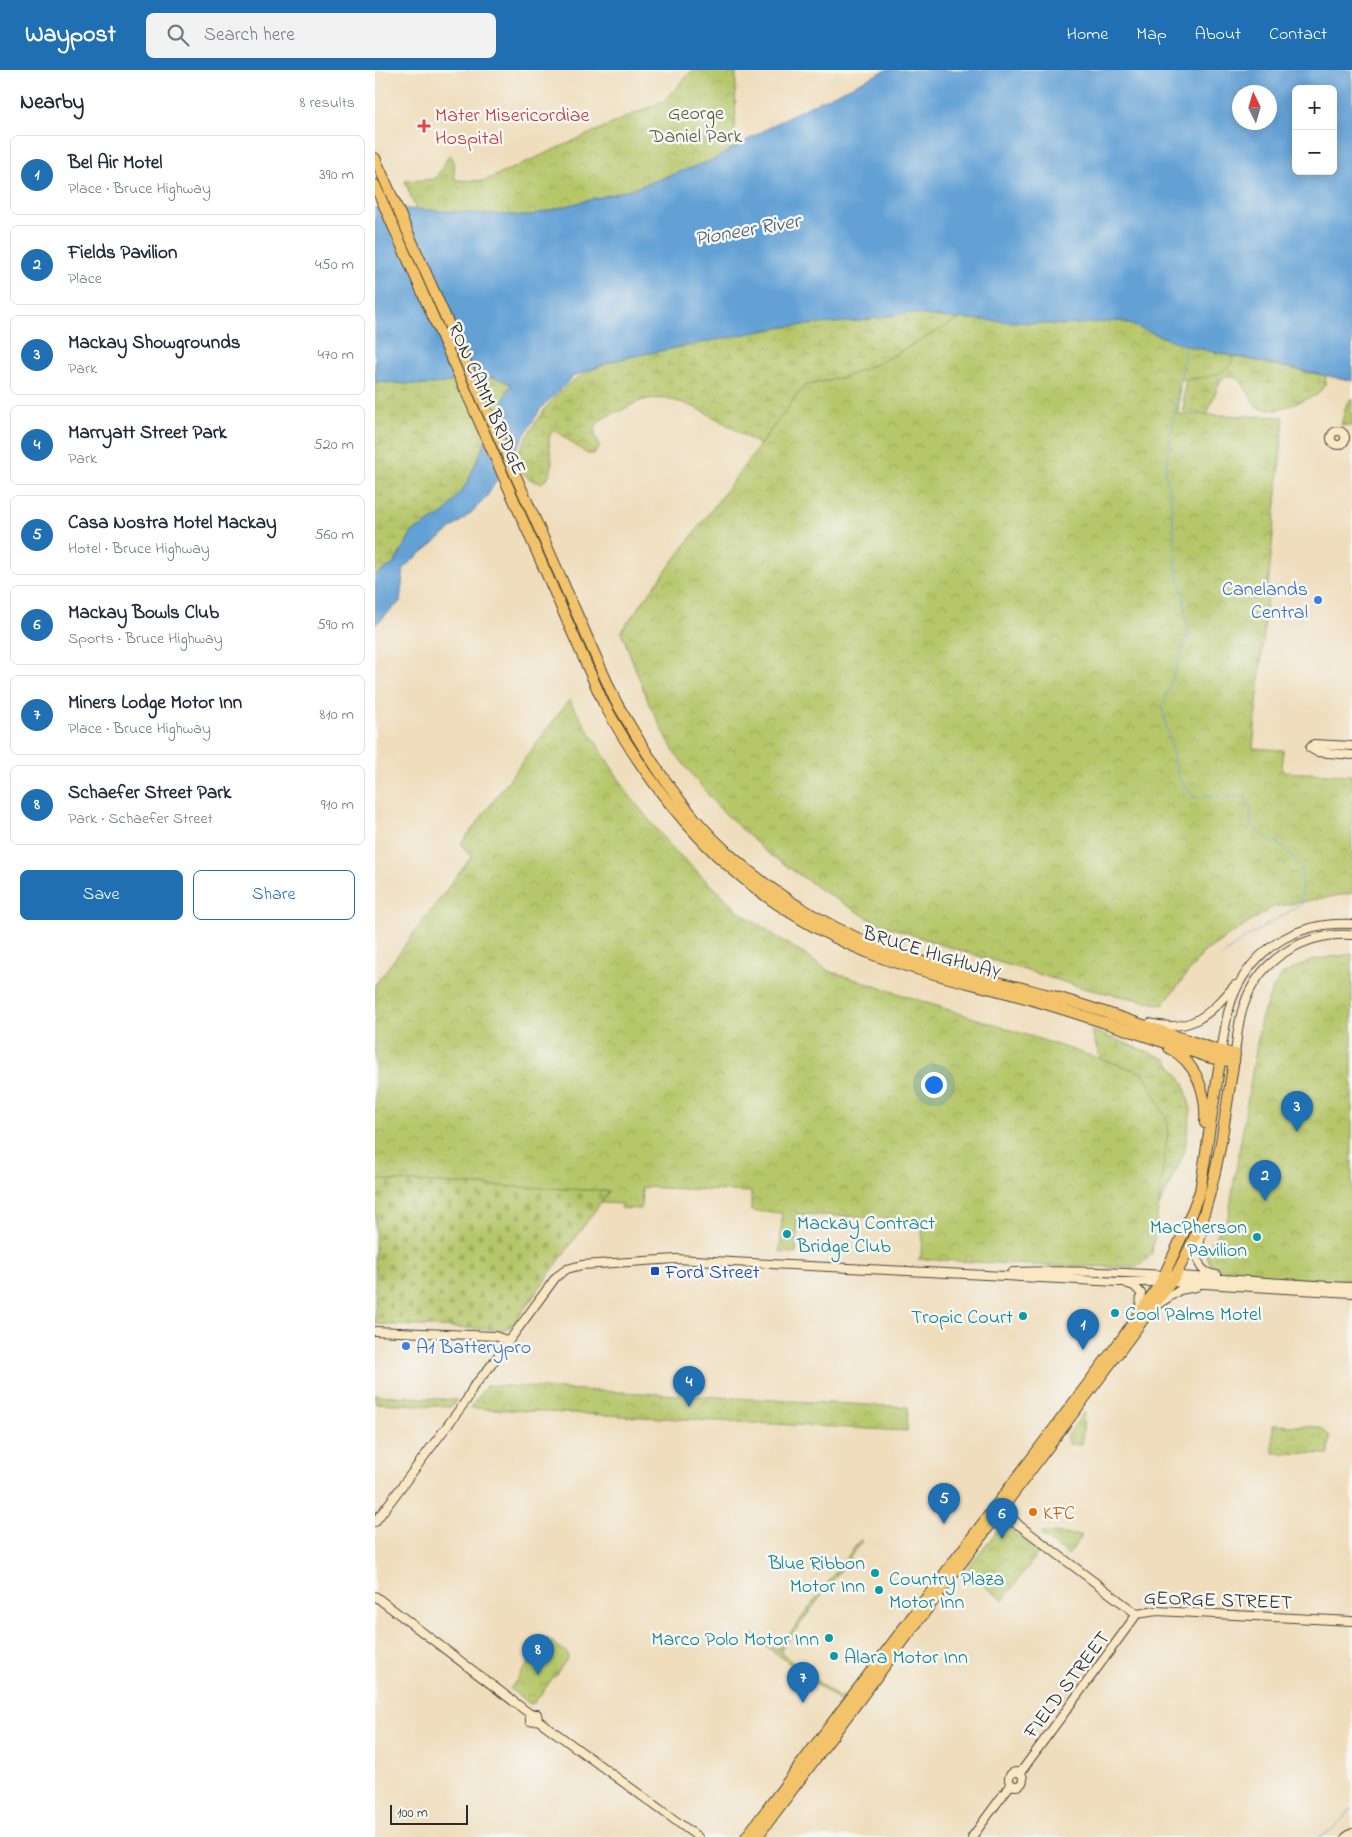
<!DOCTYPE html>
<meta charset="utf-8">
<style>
body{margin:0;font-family:"Indie Flower",sans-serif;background:#f2f2f3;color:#1f2937}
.controls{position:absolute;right:15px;top:15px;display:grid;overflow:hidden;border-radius:8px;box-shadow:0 2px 12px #0003}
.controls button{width:45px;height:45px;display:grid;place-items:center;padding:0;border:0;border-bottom:1px solid #e0e1e3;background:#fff;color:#1f2937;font:25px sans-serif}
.compass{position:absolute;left:857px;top:15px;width:45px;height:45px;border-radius:50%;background:#fff;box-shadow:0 2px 12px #0003;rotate:355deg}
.scale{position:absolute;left:15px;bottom:12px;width:78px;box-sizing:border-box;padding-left:5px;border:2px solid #2b2b2b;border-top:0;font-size:14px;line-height:18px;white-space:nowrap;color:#2b2b2b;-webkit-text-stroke:4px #f6f6f2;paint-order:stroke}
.you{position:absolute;left:558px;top:1014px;width:18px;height:18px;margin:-12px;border:4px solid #fff;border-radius:50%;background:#1a73e8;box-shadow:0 0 0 8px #1a73e833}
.badge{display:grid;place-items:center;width:32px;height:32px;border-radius:50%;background:#1f6fb2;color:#fff;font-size:16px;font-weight:700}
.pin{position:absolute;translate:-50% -41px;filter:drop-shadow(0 1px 2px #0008)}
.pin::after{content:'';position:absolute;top:26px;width:18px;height:15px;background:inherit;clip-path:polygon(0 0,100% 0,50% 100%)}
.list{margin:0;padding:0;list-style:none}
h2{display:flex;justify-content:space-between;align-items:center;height:65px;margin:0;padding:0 20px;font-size:21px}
h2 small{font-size:16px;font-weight:400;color:#747a83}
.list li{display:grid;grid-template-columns:32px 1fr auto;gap:15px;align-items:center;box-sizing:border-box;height:80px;margin:0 10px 10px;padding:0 10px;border:1px solid #e0e1e3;border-radius:8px}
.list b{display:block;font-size:19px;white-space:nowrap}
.list p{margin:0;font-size:16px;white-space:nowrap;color:#747a83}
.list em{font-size:16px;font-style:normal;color:#747a83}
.actions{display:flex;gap:10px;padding:15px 20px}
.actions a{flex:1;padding:11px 0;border:1px solid #1f6fb2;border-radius:8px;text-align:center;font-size:18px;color:#1f6fb2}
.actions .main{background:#1f6fb2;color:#fff}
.icon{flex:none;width:28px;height:28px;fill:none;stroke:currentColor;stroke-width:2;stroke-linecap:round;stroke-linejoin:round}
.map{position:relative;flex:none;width:977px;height:1767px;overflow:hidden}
header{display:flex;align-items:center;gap:30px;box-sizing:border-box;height:70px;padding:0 25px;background:#1f6fb2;color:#fff}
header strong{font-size:24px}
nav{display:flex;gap:28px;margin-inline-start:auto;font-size:18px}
.search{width:350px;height:45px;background:#f2f2f3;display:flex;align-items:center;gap:12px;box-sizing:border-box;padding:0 18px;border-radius:8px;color:#747a83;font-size:19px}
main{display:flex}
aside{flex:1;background:#fff}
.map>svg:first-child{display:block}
</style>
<header>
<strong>Waypost</strong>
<div class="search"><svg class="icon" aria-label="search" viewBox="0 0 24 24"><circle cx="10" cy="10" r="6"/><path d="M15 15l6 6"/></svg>Search here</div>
<nav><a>Home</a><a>Map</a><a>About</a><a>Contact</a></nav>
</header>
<main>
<aside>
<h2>Nearby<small>8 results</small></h2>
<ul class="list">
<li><span class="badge">1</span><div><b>Bel Air Motel</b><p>Place · Bruce Highway</p></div><em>390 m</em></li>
<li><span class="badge">2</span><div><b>Fields Pavilion</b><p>Place</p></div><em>450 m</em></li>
<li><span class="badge">3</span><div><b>Mackay Showgrounds</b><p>Park</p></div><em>470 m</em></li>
<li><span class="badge">4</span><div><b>Marryatt Street Park</b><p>Park</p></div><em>520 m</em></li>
<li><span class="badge">5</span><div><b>Casa Nostra Motel Mackay</b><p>Hotel · Bruce Highway</p></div><em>560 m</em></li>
<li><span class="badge">6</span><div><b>Mackay Bowls Club</b><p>Sports · Bruce Highway</p></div><em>590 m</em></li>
<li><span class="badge">7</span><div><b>Miners Lodge Motor Inn</b><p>Place · Bruce Highway</p></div><em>810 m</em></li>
<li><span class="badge">8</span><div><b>Schaefer Street Park</b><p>Park · Schaefer Street</p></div><em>910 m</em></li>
</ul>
<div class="actions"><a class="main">Save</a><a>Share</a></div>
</aside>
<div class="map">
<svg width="977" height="1767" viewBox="0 0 977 1767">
<defs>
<pattern id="wetland-marsh" width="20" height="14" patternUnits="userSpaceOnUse" patternTransform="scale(1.25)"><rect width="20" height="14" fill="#b6c669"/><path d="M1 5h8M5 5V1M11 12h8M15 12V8" fill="none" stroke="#9daa5b"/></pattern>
<pattern id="cemetery-stones" width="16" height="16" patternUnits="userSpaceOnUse" patternTransform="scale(1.25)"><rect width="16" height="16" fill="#b6c669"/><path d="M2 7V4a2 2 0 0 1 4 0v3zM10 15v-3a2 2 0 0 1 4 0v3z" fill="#9daa5b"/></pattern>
<pattern id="park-crowns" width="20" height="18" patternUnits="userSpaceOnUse" patternTransform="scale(1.25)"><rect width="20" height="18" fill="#b6c669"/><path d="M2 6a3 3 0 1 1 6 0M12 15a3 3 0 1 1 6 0" fill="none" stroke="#9daa5b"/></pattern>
</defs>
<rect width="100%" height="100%" fill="#f6f6f2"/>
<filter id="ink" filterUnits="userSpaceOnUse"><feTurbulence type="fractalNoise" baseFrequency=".02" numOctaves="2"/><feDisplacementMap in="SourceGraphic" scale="10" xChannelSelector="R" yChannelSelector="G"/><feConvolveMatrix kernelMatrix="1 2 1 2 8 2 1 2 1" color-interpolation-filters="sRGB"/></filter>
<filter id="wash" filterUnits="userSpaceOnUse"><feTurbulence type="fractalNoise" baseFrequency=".0096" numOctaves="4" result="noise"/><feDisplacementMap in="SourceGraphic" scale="20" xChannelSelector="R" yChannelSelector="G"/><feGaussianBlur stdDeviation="1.12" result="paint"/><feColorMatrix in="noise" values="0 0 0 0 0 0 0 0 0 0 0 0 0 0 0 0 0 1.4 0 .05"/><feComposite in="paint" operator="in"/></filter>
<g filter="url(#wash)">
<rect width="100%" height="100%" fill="#efddbb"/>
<path fill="url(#wetland-marsh)" stroke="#70784a" d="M556,237L580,249L610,250L535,276L504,293L472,306L429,316L385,375C351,356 310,321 268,330C261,332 253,337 247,340C237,344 218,349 220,364C221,369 224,373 224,378L219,384H212L179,359C164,374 190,394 167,413C151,411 147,402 140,388C157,358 172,328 201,309C231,288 292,278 328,271C403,257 479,247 556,237Z
M819,278L951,306L950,315L942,325L902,340L882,338L865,309L855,306L846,309L832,344L809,341C808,318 812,299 819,278Z
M119,307L136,314L92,413L70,443L37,462L19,494L0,505V312L50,315Z
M716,960L791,989L809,1013L816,1040L809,1083L784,1137L759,1111L734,1017Z"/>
<path fill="url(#cemetery-stones)" stroke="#70784a" d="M0,1110L234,1121L137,1256L127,1260L0,1254Z"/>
<path fill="url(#park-crowns)" stroke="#70784a" d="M318,0H361L360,77L338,90L257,119L152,146L41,140L30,111L60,109L75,84L79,95L80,110L109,111L290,30Z
M722,244L855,284L858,289C852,308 822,308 805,310L803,344L909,347L878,678L908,680L907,702L977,705V823L898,837L829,882L788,935L712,919L564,874L498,851L446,820L390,781L342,736L300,683L274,634L246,561L429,316L472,306L504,293L590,246Z
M977,328V356L966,355L972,333Z
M194,630L254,725L295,776L366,843L454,901L769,1003L794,1054L777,1184L763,1197L677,1196L543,1189L546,1186L548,1150L423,1144L421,1183L405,1182L407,1143L376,1141V1122L267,1117L266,1139L246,1138L248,1134L226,1133L234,1121L0,1110V915L96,787L86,774Z
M977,884V1212L891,1207L837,1198L830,1181L853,1148L886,949L898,918L907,905L923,896L942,889Z
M112,1315L533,1337L532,1361L95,1338Z
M0,1325L82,1330L76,1337L0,1333Z
M709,1342L707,1374H694L691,1367Z
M898,1355L945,1357L955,1366L954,1384L898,1383Z
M626,1456H630L664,1482L628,1530L590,1501Z
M667,1463L706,1465V1468L693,1485L666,1465Z
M485,1470L487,1471L406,1580L407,1584L458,1623L464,1627L469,1626L464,1631L377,1565H381L399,1578H404Z
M172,1568L192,1583L193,1588L159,1633L155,1634L135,1619Z"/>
<path fill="#64a1d5" stroke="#486680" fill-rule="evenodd" d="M511,0H977V311L811,276L746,251L689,255L573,248L532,243L485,251L407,257L240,290L199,306L166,338L112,426L96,443L29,497L25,532L0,555V505L19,494L37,462L70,443L92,413L136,314L119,307L50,315L0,312V137L152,146L257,119L338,90L414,46ZM921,19H958V101H921ZM864,22H894V52H864Z"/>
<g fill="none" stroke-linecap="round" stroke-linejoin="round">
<path stroke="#64a1d5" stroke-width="1" d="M811,276L790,401L797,438L802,502L809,529L813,565L787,638L803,706L818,727L869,726L877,739L875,751L883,762L907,776L926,798L927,834L870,868L846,887
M944,1767L958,1760L977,1738"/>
</g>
</g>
<g filter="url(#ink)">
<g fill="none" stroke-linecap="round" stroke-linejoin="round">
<g stroke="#484641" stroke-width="10">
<path id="secondary" d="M956 368a7 7 0 1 1 14 0a7 7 0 1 1-14 0Z
M977,676L939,674L935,678L942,682L977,685
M775,953C816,964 835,944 860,915
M846,981C850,962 851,941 860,922C881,875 927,851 977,854
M860,984C862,968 863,950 869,935C884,889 930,862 977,865
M829,1149C828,1171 810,1201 842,1205
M638,1202C751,1198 864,1212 977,1217
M753,1214L759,1216L766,1223L765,1240
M782,1235L805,1220L821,1217
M0,1261L120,1266L134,1271
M91,1331L98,1317L114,1298L181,1207L192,1199L207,1195L301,1189L743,1212H796L977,1223
M628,1439L644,1455
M620,1449L628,1448L645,1456L762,1544L782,1541L977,1551
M0,1452L93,1328
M0,1526L155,1644H162L163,1650L155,1651V1644
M163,1650L323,1767
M634 1709a7 7 0 1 1 14 0a7 7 0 1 1-14 0Z
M645,1703L762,1544
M597,1767L636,1714
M971,1767L977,1763"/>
</g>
<g stroke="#484641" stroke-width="12">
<path id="highway" d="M0,88L240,630C273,687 305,739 354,784C404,829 468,867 532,887C582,903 634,914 685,928C739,944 793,964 846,981L860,984C851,1036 846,1089 830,1140C823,1163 811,1185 800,1207L382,1767
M0,115L228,632C292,750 376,838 504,887C556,906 611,916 664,932C721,949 778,969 836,988L859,992
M794,978C822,993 832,1023 830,1053
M371,1767L748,1267L786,1212L809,1162L825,1121L846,985"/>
</g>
<use href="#secondary" stroke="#fae7c3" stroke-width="8"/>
<use href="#highway" stroke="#f2c36a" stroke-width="10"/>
</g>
</g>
<path fill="#e0444e" stroke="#f6f6f2" stroke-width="2" d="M46.5 48.5h5v5h5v5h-5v5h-5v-5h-5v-5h5z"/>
<g fill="#3f7fe0" stroke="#f6f6f2" stroke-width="2">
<circle cx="943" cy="530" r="5"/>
<circle cx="31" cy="1276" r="5"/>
</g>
<g fill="#0f9aa8" stroke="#f6f6f2" stroke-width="2">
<circle cx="412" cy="1164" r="5"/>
<circle cx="882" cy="1167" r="5"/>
<circle cx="740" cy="1243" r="5"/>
<circle cx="648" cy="1246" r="5"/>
<circle cx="500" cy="1503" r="5"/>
<circle cx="504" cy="1520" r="5"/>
<circle cx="454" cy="1568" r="5"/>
<circle cx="459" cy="1586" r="5"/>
</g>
<rect fill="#1a4fb4" stroke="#f6f6f2" stroke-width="2" x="275" y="1196" width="10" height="10" rx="2.5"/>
<circle fill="#e8710a" stroke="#f6f6f2" stroke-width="2" cx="658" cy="1442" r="5"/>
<g text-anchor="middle" stroke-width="5" stroke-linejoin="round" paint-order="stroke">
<g font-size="20" fill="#555a3e" stroke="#f6f6f2">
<text x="321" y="49">George<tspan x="321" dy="23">Daniel Park</tspan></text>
</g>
<g font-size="20" fill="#be3a42" stroke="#f6f6f2" text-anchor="start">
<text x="60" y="51">Mater Misericordiae<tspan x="60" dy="23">Hospital</tspan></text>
</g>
<g font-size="20" fill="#2b2b2b" stroke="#f6f6f2">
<text transform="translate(113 328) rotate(66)" y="7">RON CAMM BRIDGE</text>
<text transform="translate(557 882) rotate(17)" y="7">BRUCE HIGHWAY</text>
<text transform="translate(843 1529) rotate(2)" y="7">GEORGE STREET</text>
<text transform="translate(691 1614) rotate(-53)" y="7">FIELD STREET</text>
</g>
<g font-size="20" fill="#366cbe" stroke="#f6f6f2" text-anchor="end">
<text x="933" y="525">Canelands<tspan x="933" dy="23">Central</tspan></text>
<text x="41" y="1283" text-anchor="start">A1 Batterypro</text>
</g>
<g font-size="20" fill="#0d838f" stroke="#f6f6f2" text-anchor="start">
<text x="422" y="1159">Mackay Contract<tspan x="422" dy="23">Bridge Club</tspan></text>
<text x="872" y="1163" text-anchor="end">MacPherson<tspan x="872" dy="23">Pavilion</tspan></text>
<text x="750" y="1250">Cool Palms Motel</text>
<text x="638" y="1253" text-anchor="end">Tropic Court</text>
<text x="490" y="1499" text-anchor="end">Blue Ribbon<tspan x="490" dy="23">Motor Inn</tspan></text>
<text x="514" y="1515">Country Plaza<tspan x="514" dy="23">Motor Inn</tspan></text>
<text x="444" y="1575" text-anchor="end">Marco Polo Motor Inn</text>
<text x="469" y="1593">Alara Motor Inn</text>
</g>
<g font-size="20" fill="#164399" stroke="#f6f6f2" text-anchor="start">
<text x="290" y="1208">Ford Street</text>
</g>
<g font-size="20" fill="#c56008" stroke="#f6f6f2" text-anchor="start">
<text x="668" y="1449">KFC</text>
</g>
<g font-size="21" font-style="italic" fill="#425a6f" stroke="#f6f6f2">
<text transform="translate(372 159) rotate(-10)" y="7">Pioneer River</text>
</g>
</g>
</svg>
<div class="controls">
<button>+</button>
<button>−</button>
</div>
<svg class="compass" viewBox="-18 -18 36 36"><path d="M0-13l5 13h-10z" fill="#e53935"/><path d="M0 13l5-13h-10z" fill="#747a83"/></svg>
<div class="scale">100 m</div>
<div class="you"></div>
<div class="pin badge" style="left:708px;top:1280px">1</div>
<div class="pin badge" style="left:890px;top:1131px">2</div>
<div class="pin badge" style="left:922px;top:1062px">3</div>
<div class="pin badge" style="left:314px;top:1337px">4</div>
<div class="pin badge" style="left:569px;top:1454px">5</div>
<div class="pin badge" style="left:627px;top:1469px">6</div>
<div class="pin badge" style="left:428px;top:1633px">7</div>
<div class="pin badge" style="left:163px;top:1605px">8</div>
</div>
</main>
